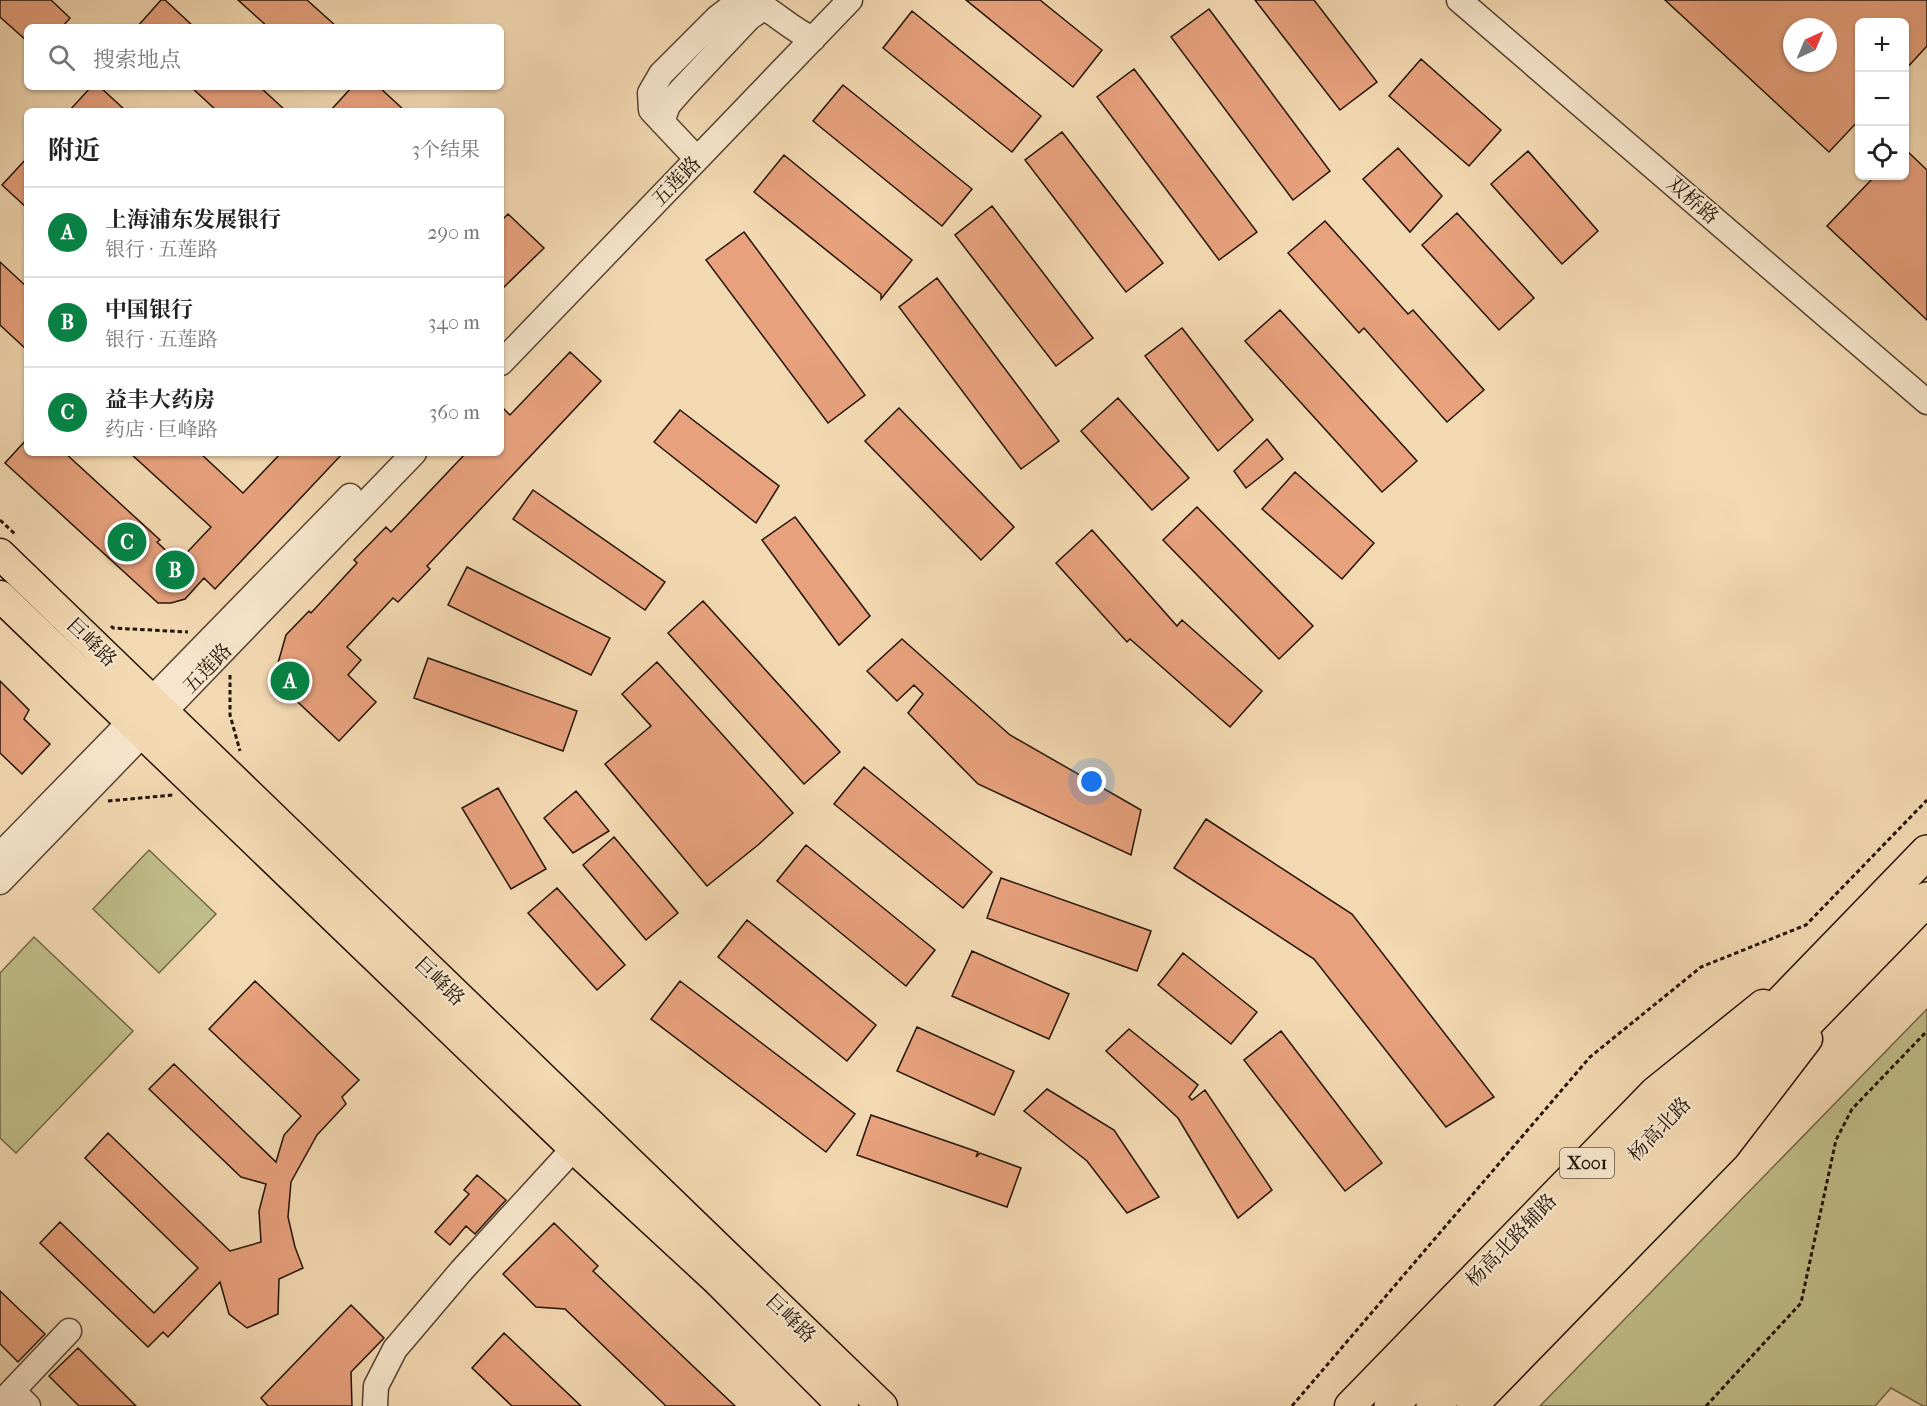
<!DOCTYPE html>
<html lang="zh">
<meta charset="utf-8">
<style>
body{margin:0;font-family:"IM FELL French Canon","Noto Serif SC",serif;background:#f2f2f2;color:#222}
.controls{position:absolute;right:18px;top:18px;display:grid;overflow:hidden;border-radius:9px;box-shadow:0 2px 4px #0004}
.controls button{width:54px;height:54px;display:grid;place-items:center;padding:0;border:0;border-bottom:2px solid #e0e0e0;background:#fff;color:#222;font:30px sans-serif}
.compass{position:absolute;left:1783px;top:18px;width:54px;height:54px;border-radius:50%;background:#fff;box-shadow:0 2px 4px #0004;rotate:44deg}
.you{position:absolute;left:1092px;top:782px;width:21px;height:21px;margin:-15px;border:4px solid #fff;border-radius:50%;background:#1a73e8;box-shadow:0 0 0 9px #1a73e833}
.badge{display:grid;place-items:center;width:39px;height:39px;border-radius:50%;background:#0b8043;color:#fff;font-size:20px;font-weight:700}
.pin{position:absolute;translate:-50% -50%;border:3px solid #fff;box-shadow:0 2px 6px #0006}
.list{margin:0;padding:0;list-style:none}
h2{display:flex;justify-content:space-between;align-items:center;height:78px;margin:0;padding:0 24px;font-size:26px}
h2 small{font-size:20px;font-weight:400;color:#767676}
.list li{display:grid;grid-template-columns:39px 1fr auto;gap:18px;align-items:center;box-sizing:border-box;height:90px;padding:0 24px;border-top:2px solid #e0e0e0}
.list b{display:block;font-size:22px;white-space:nowrap}
.list p{margin:0;font-size:20px;white-space:nowrap;color:#767676}
.list em{font-size:20px;font-style:normal;color:#767676}
.icon{flex:none;width:33px;height:33px;fill:none;stroke:currentColor;stroke-width:2;stroke-linecap:round;stroke-linejoin:round}
.map{position:relative;flex:none;width:1927px;height:1406px;overflow:hidden}
.search{position:absolute;background:#fff;box-shadow:0 2px 4px #0004;left:24px;top:24px;width:480px;height:66px;display:flex;align-items:center;gap:15px;box-sizing:border-box;padding:0 21px;border-radius:9px;color:#767676;font-size:22px}
.panel{position:absolute;background:#fff;box-shadow:0 2px 4px #0004;left:24px;top:108px;width:480px;height:348px;border-radius:9px}
.map>svg:first-child{display:block}
</style>
<div class="map">
<svg width="1927" height="1406" viewBox="0 0 1927 1406">
<rect width="100%" height="100%" fill="#f3d9b2"/>
<filter id="stains"><feTurbulence type="fractalNoise" baseFrequency=".00333" numOctaves="4"/><feColorMatrix values="0 0 0 0 .2 0 0 0 0 .09 0 0 0 0 .02 0 0 0 .5 -.17"/></filter>
<radialGradient id="worn" r=".72"><stop offset=".6" stop-color="#630" stop-opacity="0"/><stop offset="1" stop-color="#630" stop-opacity=".3"/></radialGradient>
<path fill="#c0be89" stroke="#726848" stroke-width="1.5" d="M149,850L216,914L159,973L93,909Z
M34,937L133,1031L16,1153L0,1138V973Z
M1927,1009V1406H1923L1891,1388L1875,1406H1540Z"/>
<path fill="#e7a17d" stroke="#231307" stroke-width="1.5" fill-rule="evenodd" d="M0,0H51L70,18L62,27H27V41L0,17Z
M161,0H165L194,27H137Z
M238,0H307L337,27H268Z
M966,0H1040L1102,50L1073,87Z
M1255,0H1314L1377,82L1340,110Z
M1665,0H1927V46L1905,70V22H1860V119L1829,152ZM1792,27H1828V63H1792Z
M1209,9L1330,171L1293,200L1171,37Z
M912,11L1041,116L1012,152L883,48Z
M1421,59L1501,130L1469,166L1389,96Z
M1134,69L1257,232L1219,260L1097,97Z
M843,85L972,189L942,226L813,121Z
M91,87H100L126,111H69Z
M191,87H260L286,111H217Z
M352,87H379L405,111H330Z
M1062,132L1163,263L1126,292L1025,160Z
M1398,148L1442,196L1410,232L1363,179Z
M1905,149L1927,170V320L1827,226L1875,176H1905Z
M1528,151L1598,231L1562,264L1491,184Z
M784,155L912,260L881,299V294L754,192Z
M27,158V208L2,185Z
M992,206L1093,338L1056,366L955,235Z
M1457,213L1534,298L1499,330L1422,245Z
M508,214L544,248L501,290V221Z
M1325,221L1408,314L1413,310L1484,390L1447,422L1364,328L1359,333L1288,253Z
M744,232L865,395L828,423L706,260Z
M0,262L27,287V350L0,325Z
M937,278L1059,441L1021,469L899,307Z
M1280,310L1417,461L1382,492L1245,341Z
M1182,328L1253,420L1218,451L1145,356Z
M570,352L601,381L427,566L430,569L398,602L393,598L347,647L361,660L348,675L376,702L339,741L283,688L278,663L286,635L309,611L311,613L357,563L354,560L386,527L391,532L466,453H501V406L510,415Z
M1118,398L1189,478L1152,510L1081,431Z
M899,408L1014,527L981,560L865,441Z
M680,410L779,486L756,523L654,442Z
M27,439V453H65L160,540L157,542L178,562L211,527L130,453H200L243,493L281,453H343L215,589L204,578L185,599L171,603H158L5,463Z
M1267,439L1283,459L1246,488L1234,471Z
M1295,472L1374,543L1342,579L1262,509Z
M533,490L665,582L645,610L513,519Z
M1197,507L1313,626L1279,659L1163,540Z
M795,517L870,616L839,645L762,540Z
M1092,530L1177,626L1182,620L1262,691L1230,727L1130,639L1127,642L1056,563Z
M467,567L610,638L591,675L448,605Z
M703,601L840,752L804,784L668,633Z
M902,639L1010,735L1141,810L1131,855L978,784L908,713L923,694L914,685L897,701L867,671Z
M428,658L577,711L563,751L414,698Z
M657,662L793,813L758,845L707,886L605,764L651,726L622,694Z
M0,681L29,710L24,719L50,744L22,774L0,753Z
M864,767L992,872L963,908L834,804Z
M498,788L546,869L511,889L462,808Z
M576,791L609,831L573,853L544,818Z
M1206,819L1352,914L1494,1097L1446,1127L1314,959L1174,868Z
M614,837L678,913L646,940L583,865Z
M806,845L935,950L906,986L777,881Z
M1001,878L1151,931L1137,971L987,918Z
M557,888L625,965L597,990L528,913Z
M747,920L876,1025L847,1061L718,957Z
M972,951L1069,994L1049,1039L952,996Z
M1183,953L1257,1012L1231,1044L1158,985Z
M255,981L359,1080L342,1097L346,1104L317,1135L291,1182L288,1217L295,1247L303,1268L279,1279L278,1314L247,1328L229,1314L220,1282L168,1337L163,1332L148,1347L40,1243L60,1222L154,1313L198,1268L85,1158L108,1133L230,1251L261,1242L259,1211L266,1184L241,1177L149,1089L174,1064L276,1162L284,1135L301,1116L209,1029Z
M680,981L855,1114L826,1152L651,1019Z
M917,1027L1014,1071L994,1115L897,1071Z
M1129,1029L1198,1085L1189,1097L1192,1100L1205,1090L1272,1190L1238,1218L1178,1118L1106,1051Z
M1281,1031L1382,1163L1345,1191L1244,1060Z
M1047,1089L1114,1130L1159,1197L1127,1213L1087,1161L1024,1111Z
M871,1115L978,1152L976,1157L980,1153L1021,1168L1007,1207L857,1155Z
M477,1175L506,1200L475,1234L466,1226L450,1245L435,1232L469,1194L464,1190Z
M554,1223L598,1266L593,1271L735,1406H666L565,1309L536,1307L503,1274Z
M0,1291L45,1334L18,1362L0,1344Z
M351,1305L384,1338L351,1372L352,1406H268L261,1398Z
M504,1333L581,1406H512L472,1368Z
M78,1348L136,1406H79L49,1376Z"/>
<g fill="none" stroke-linecap="round" stroke-linejoin="round">
<g stroke="#574432" stroke-width="27">
<path id="minor" d="M752,0C774,11 790,29 813,39
M1459,0L1927,402
M662,122L668,105L682,89L749,18L765,7
M697,159L651,110L650,93L661,74L717,18L739,1L749,0
M501,363L850,0
M0,855L350,496
M0,882L414,453
M13,1391L28,1406
M0,1404L69,1331
M375,1406L376,1386L395,1349L462,1270L574,1148"/>
</g>
<g stroke="#231307" stroke-width="33">
<path id="major" d="M0,554L882,1406
M0,596L574,1148L716,1279L843,1406
M1350,1406L1655,1092L1763,1005
M1472,1406L1725,1146L1807,1039"/>
</g>
<g stroke="#231307" stroke-width="36">
<path id="highway" d="M1391,1406L1927,852
M1433,1406L1927,899"/>
</g>
<path stroke="#231307" stroke-width="3" stroke-dasharray="4.5 3" stroke-linecap="butt" d="M0,520L15,534
M111,626L113,628L188,632
M230,675V715L240,751
M108,801L173,795
M1292,1406L1590,1057L1701,967L1806,925L1927,800
M1706,1406L1801,1303L1836,1140L1852,1109L1927,1031"/>
<use href="#minor" stroke="#f7e6cd" stroke-width="24"/>
<use href="#major" stroke="#f3d9b2" stroke-width="30"/>
<use href="#highway" stroke="#f3d9b2" stroke-width="33"/>
</g>
<g text-anchor="middle" stroke-width="4.5" stroke-linejoin="round" paint-order="stroke">
<rect fill="#f7e6cd" stroke="#635242" stroke-width="1.5" x="1560" y="1148" width="54" height="30" rx="4.5"/>
<g font-size="18" font-weight="bold" fill="#231307">
<text x="1587" y="1169">X001</text>
</g>
<g font-size="20" fill="#231307" stroke="#f7e6cd">
<text transform="translate(676 181) rotate(-46)" y="7">五莲路</text>
<text transform="translate(1693 200) rotate(41)" y="7">双桥路</text>
<text transform="translate(92 642) rotate(44)" y="7">巨峰路</text>
<text transform="translate(207 668) rotate(-46)" y="7">五莲路</text>
<text transform="translate(440 981) rotate(44)" y="7">巨峰路</text>
<text transform="translate(1659 1129) rotate(-46)" y="7">杨高北路</text>
<text transform="translate(1511 1240) rotate(-46)" y="7">杨高北路辅路</text>
<text transform="translate(791 1318) rotate(44)" y="7">巨峰路</text>
</g>
</g>
<rect width="100%" height="100%" filter="url(#stains)"/>
<rect width="100%" height="100%" fill="url(#worn)"/>
</svg>
<div class="controls">
<button>+</button>
<button>−</button>
<button><svg class="icon" aria-label="locate" viewBox="0 0 24 24"><circle cx="12" cy="12" r="6"/><path d="M12 2v4M12 18v4M2 12h4M18 12h4"/></svg></button>
</div>
<svg class="compass" viewBox="-18 -18 36 36"><path d="M0-13l5 13h-10z" fill="#e53935"/><path d="M0 13l5-13h-10z" fill="#767676"/></svg>
<div class="you"></div>
<div class="pin badge" style="left:290px;top:681px">A</div>
<div class="pin badge" style="left:175px;top:570px">B</div>
<div class="pin badge" style="left:127px;top:542px">C</div>
<div class="search"><svg class="icon" aria-label="search" viewBox="0 0 24 24"><circle cx="10" cy="10" r="6"/><path d="M15 15l6 6"/></svg>搜索地点</div>
<section class="panel">
<h2>附近<small>3个结果</small></h2>
<ul class="list">
<li><span class="badge">A</span><div><b>上海浦东发展银行</b><p>银行 · 五莲路</p></div><em>290 m</em></li>
<li><span class="badge">B</span><div><b>中国银行</b><p>银行 · 五莲路</p></div><em>340 m</em></li>
<li><span class="badge">C</span><div><b>益丰大药房</b><p>药店 · 巨峰路</p></div><em>360 m</em></li>
</ul>
</section>
</div>
